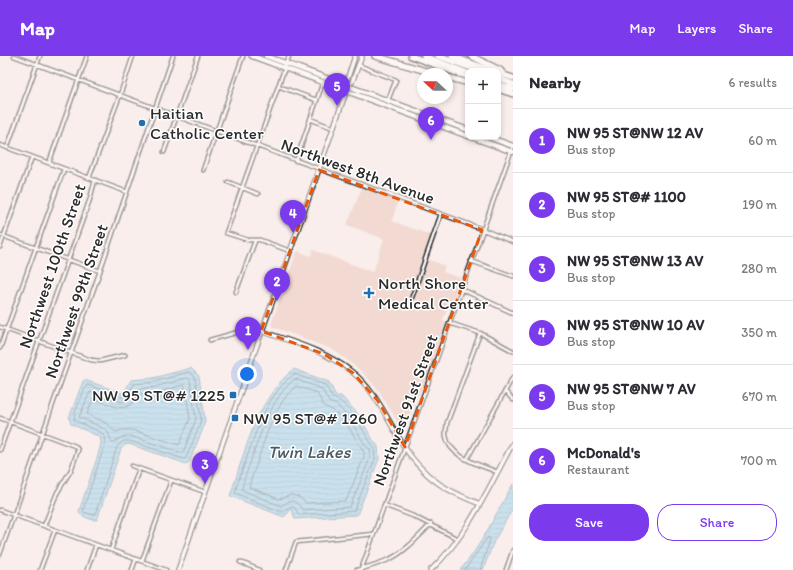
<!DOCTYPE html>
<meta charset="utf-8">
<style>
body{margin:0;font-family:Itim,sans-serif;background:#f7f7f7;color:#2b2b33}
.controls{position:absolute;right:12px;top:12px;display:grid;overflow:hidden;border-radius:8px;box-shadow:0 2px 6px #0003}
.controls button{width:36px;height:36px;display:grid;place-items:center;padding:0;border:0;border-bottom:1px solid #e1e1e2;background:#fff;color:#2b2b33;font:20px sans-serif}
.compass{position:absolute;left:417px;top:12px;width:36px;height:36px;border-radius:50%;background:#fff;box-shadow:0 2px 6px #0003;rotate:292deg}
.you{position:absolute;left:247px;top:318px;width:14px;height:14px;margin:-10px;border:3px solid #fff;border-radius:50%;background:#1a73e8;box-shadow:0 0 0 6px #1a73e833}
.badge{display:grid;place-items:center;width:26px;height:26px;border-radius:50%;background:#7c3aed;color:#fff;font-size:13px;font-weight:700}
.pin{position:absolute;translate:-50% -33px;filter:drop-shadow(0 1px 2px #0008)}
.pin::after{content:'';position:absolute;top:21px;width:14px;height:12px;background:inherit;clip-path:polygon(0 0,100% 0,50% 100%)}
.list{margin:0;padding:0;list-style:none}
h2{display:flex;justify-content:space-between;align-items:center;height:52px;margin:0;padding:0 16px;font-size:17px}
h2 small{font-size:13px;font-weight:400;color:#7c7c81}
.list li{display:grid;grid-template-columns:26px 1fr auto;gap:12px;align-items:center;box-sizing:border-box;height:64px;padding:0 16px;border-top:1px solid #e1e1e2}
.list b{display:block;font-size:15px;white-space:nowrap}
.list p{margin:0;font-size:13px;white-space:nowrap;color:#7c7c81}
.list em{font-size:13px;font-style:normal;color:#7c7c81}
.actions{display:flex;gap:8px;padding:12px 16px}
.actions a{flex:1;padding:9px 0;border:1px solid #7c3aed;border-radius:16px;text-align:center;font-size:14px;color:#7c3aed}
.actions .main{background:#7c3aed;color:#fff}
.map{position:relative;flex:none;width:513px;height:514px;overflow:hidden}
header{display:flex;align-items:center;gap:24px;box-sizing:border-box;height:56px;padding:0 20px;background:#7c3aed;color:#fff}
header strong{font-size:19px}
nav{display:flex;gap:22px;margin-inline-start:auto;font-size:14px}
main{display:flex}
aside{flex:1;background:#fff}
.map>svg:first-child{display:block}
</style>
<header>
<strong>Map</strong>
<nav><a>Map</a><a>Layers</a><a>Share</a></nav>
</header>
<main>
<div class="map">
<svg width="513" height="514" viewBox="0 0 513 514">
<defs>
<pattern id="water-rules" width="6" height="5" patternUnits="userSpaceOnUse"><rect width="6" height="5" fill="#8ecfef"/><path d="M0 2.5h6" fill="none" stroke="#7bb2cd"/></pattern>
</defs>
<rect width="100%" height="100%" fill="#f9eeeb"/>
<filter id="ink" filterUnits="userSpaceOnUse"><feTurbulence type="fractalNoise" baseFrequency=".025" numOctaves="2"/><feDisplacementMap in="SourceGraphic" scale="8" xChannelSelector="R" yChannelSelector="G"/><feConvolveMatrix kernelMatrix="1 2 1 2 8 2 1 2 1" color-interpolation-filters="sRGB"/></filter>
<g filter="url(#ink)">
<path fill="#f2dad2" d="M362,131L398,145L392,165L436,181L428,203L445,210L443,216L461,222L450,253H447L443,264L446,266L423,331L420,337L416,341L406,369L400,370L379,335L372,327L362,316L342,300L331,293L273,271L271,268L297,195L311,200L313,194L373,216L384,183L347,169Z"/>
<path fill="url(#water-rules)" stroke="#668da1" d="M191,312L199,320L205,364L203,373L189,406L186,408L129,388L125,389L121,393L97,464C91,464 81,461 79,455L98,399L101,387L100,381L71,368L69,362L83,325L85,324L122,337L125,335L131,324L153,322Z
M294,313L329,326L336,340H341L358,358L373,384L378,390L379,403L357,459L295,463L292,454H291L284,461L230,440C245,396 256,343 294,313Z
M513,428V452L494,485L483,514H460C481,491 497,455 513,428Z"/>
<g fill="none" stroke-linecap="round" stroke-linejoin="round">
<path stroke="#536d79" stroke-width="1" d="M189,316L192,318L195,322L201,363L199,371L186,402L184,403L130,385H123L117,391L95,459H93L84,456L83,454L105,388L104,380L102,377L74,364L75,356L86,330L88,329L122,341L128,338L134,328L154,326Z
M294,318L325,329L333,342C334,343 336,343 338,344C350,349 366,381 374,391L375,403L354,455L299,459L295,452L291,450L282,456L235,437C237,426 242,415 246,404C257,373 267,339 294,318Z
M188,322L190,324L196,363L183,397L130,380L122,381L112,387L108,377L105,373L79,361L90,336L122,346L131,342L137,333L155,331Z
M295,323L322,333L329,346L337,349L350,363L365,389L370,393V402L350,451L303,454C294,443 292,443 281,450L242,434C243,424 248,414 251,404C260,379 272,340 295,323Z
M184,329L185,331L190,363L179,389L132,374H123L115,376L108,368L87,358L93,343C115,348 123,362 140,338L156,337Z
M296,330L317,337L324,350L334,355L346,367L364,396V401L346,445L306,447L299,441L291,439L279,443L249,431C251,422 255,413 258,404C265,381 277,345 296,330Z
M465,514L487,482L489,481L490,484L480,514"/>
<g stroke="#2b2b2b" stroke-width="5.5">
<path id="street" d="M14,0L479,172L513,186
M289,0L226,177L248,184H260L290,195
M358,9L396,24L388,44
M278,30L316,44
M310,63L333,72
M0,89L127,136
M7,92L40,0
M164,96L198,0
M296,105L323,26
M49,107L87,0
M203,114L243,0
M89,122L120,39L133,0
M228,126L258,138
M0,179L100,215
M0,191L32,101
M471,205L513,220
M461,233L513,257
M236,236L255,185
M412,241L441,158
M449,267L480,277L513,295
M0,271L91,304L100,305L125,299
M480,277L447,367C447,371 445,376 446,380C449,401 480,409 497,416
M210,284L249,273L261,275
M0,292L64,113
M505,335L513,344
M0,362L75,390L78,394L71,414L57,437L44,470
M0,394L90,143L95,124
M467,403L513,321
M132,410L205,436
M384,449L413,460L458,483
M0,454L166,514
M111,494L139,413
M0,498L100,215L173,0
M142,505L171,425
M240,506L259,514
M40,514L55,474
M87,514L96,489
M132,514L136,503
M286,514L296,486L374,478
M357,514C368,511 379,508 390,503C406,495 418,481 431,468
M361,514L513,90
M506,514L513,494"/>
</g>
<g stroke="#2b2b2b" stroke-width="6">
<path id="secondary" d="M347,30L352,26L362,0
M261,275C292,286 326,295 352,316C384,341 393,384 421,412C437,430 458,439 480,448
M178,514L345,39L347,30V24L355,0
M431,514C468,479 489,431 513,387"/>
</g>
<g stroke="#2b2b2b" stroke-width="7">
<path id="primary" d="M252,0L468,80
M266,0L468,74
M471,81L513,96
M488,81L513,90"/>
</g>
<g stroke="#2b2b2b" stroke-width="8">
<path id="highway" d="M375,0L436,18
M411,0L468,21
M424,0L468,17
M438,0L479,15
M452,0L493,15
M471,0L500,14L504,19
M501,18L513,22
M447,21L468,27
M498,22L513,28
M498,28L513,33
M498,33L513,38"/>
</g>
<use href="#street" stroke="#fff" stroke-width="2.5"/>
<use href="#secondary" stroke="#fff" stroke-width="3.5"/>
<use href="#primary" stroke="#fff" stroke-width="4"/>
<use href="#highway" stroke="#fff" stroke-width="5"/>
</g>
</g>
<path d="M0 0H513V514H0ZM319,114L482,174L405,391L378,345L353,317L324,298L261,275Z" fill="#f9eeeb" fill-opacity=".55" fill-rule="evenodd"/>
<path fill="none" stroke="#e8590c" stroke-width="3" stroke-dasharray="8 5" stroke-linejoin="round" d="M319,114L482,174L405,391L378,345L353,317L324,298L261,275Z"/>
<g fill="#1f6fb2" stroke="#fff" stroke-width="1.5">
<circle cx="142" cy="67" r="4"/>
<path d="M367 231h4v4h4v4h-4v4h-4v-4h-4v-4h4z"/>
<rect x="229" y="335" width="8" height="8" rx="2"/>
<rect x="231" y="358" width="8" height="8" rx="2"/>
</g>
<g text-anchor="middle" stroke-width="3" stroke-linejoin="round" paint-order="stroke">
<g font-size="17" fill="#2b2b2b" stroke="#fff" text-anchor="start">
<text x="150" y="63">Haitian<tspan x="150" dy="20">Catholic Center</tspan></text>
<text x="378" y="233">North Shore<tspan x="378" dy="20">Medical Center</tspan></text>
<text x="225" y="345" text-anchor="end">NW 95 ST@# 1225</text>
<text x="243" y="368">NW 95 ST@# 1260</text>
</g>
<g font-size="17" fill="#2b2b2b" stroke="#fff">
<text transform="translate(358 115) rotate(20)" y="6">Northwest 8th Avenue</text>
<text transform="translate(52 210) rotate(-71)" y="6">Northwest 100th Street</text>
<text transform="translate(76 245) rotate(-71)" y="6">Northwest 99th Street</text>
<text transform="translate(405 354) rotate(-70)" y="6">Northwest 91st Street</text>
</g>
<g font-size="18" font-style="italic" fill="#495c66" stroke="#fff">
<text x="309" y="402">Twin Lakes</text>
</g>
</g>
</svg>
<div class="controls">
<button>+</button>
<button>−</button>
</div>
<svg class="compass" viewBox="-18 -18 36 36"><path d="M0-13l5 13h-10z" fill="#e53935"/><path d="M0 13l5-13h-10z" fill="#7c7c81"/></svg>
<div class="you"></div>
<div class="pin badge" style="left:248px;top:294px">1</div>
<div class="pin badge" style="left:277px;top:245px">2</div>
<div class="pin badge" style="left:205px;top:428px">3</div>
<div class="pin badge" style="left:293px;top:177px">4</div>
<div class="pin badge" style="left:337px;top:50px">5</div>
<div class="pin badge" style="left:431px;top:84px">6</div>
</div>
<aside>
<h2>Nearby<small>6 results</small></h2>
<ul class="list">
<li><span class="badge">1</span><div><b>NW 95 ST@NW 12 AV</b><p>Bus stop</p></div><em>60 m</em></li>
<li><span class="badge">2</span><div><b>NW 95 ST@# 1100</b><p>Bus stop</p></div><em>190 m</em></li>
<li><span class="badge">3</span><div><b>NW 95 ST@NW 13 AV</b><p>Bus stop</p></div><em>280 m</em></li>
<li><span class="badge">4</span><div><b>NW 95 ST@NW 10 AV</b><p>Bus stop</p></div><em>350 m</em></li>
<li><span class="badge">5</span><div><b>NW 95 ST@NW 7 AV</b><p>Bus stop</p></div><em>670 m</em></li>
<li><span class="badge">6</span><div><b>McDonald's</b><p>Restaurant</p></div><em>700 m</em></li>
</ul>
<div class="actions"><a class="main">Save</a><a>Share</a></div>
</aside>
</main>
